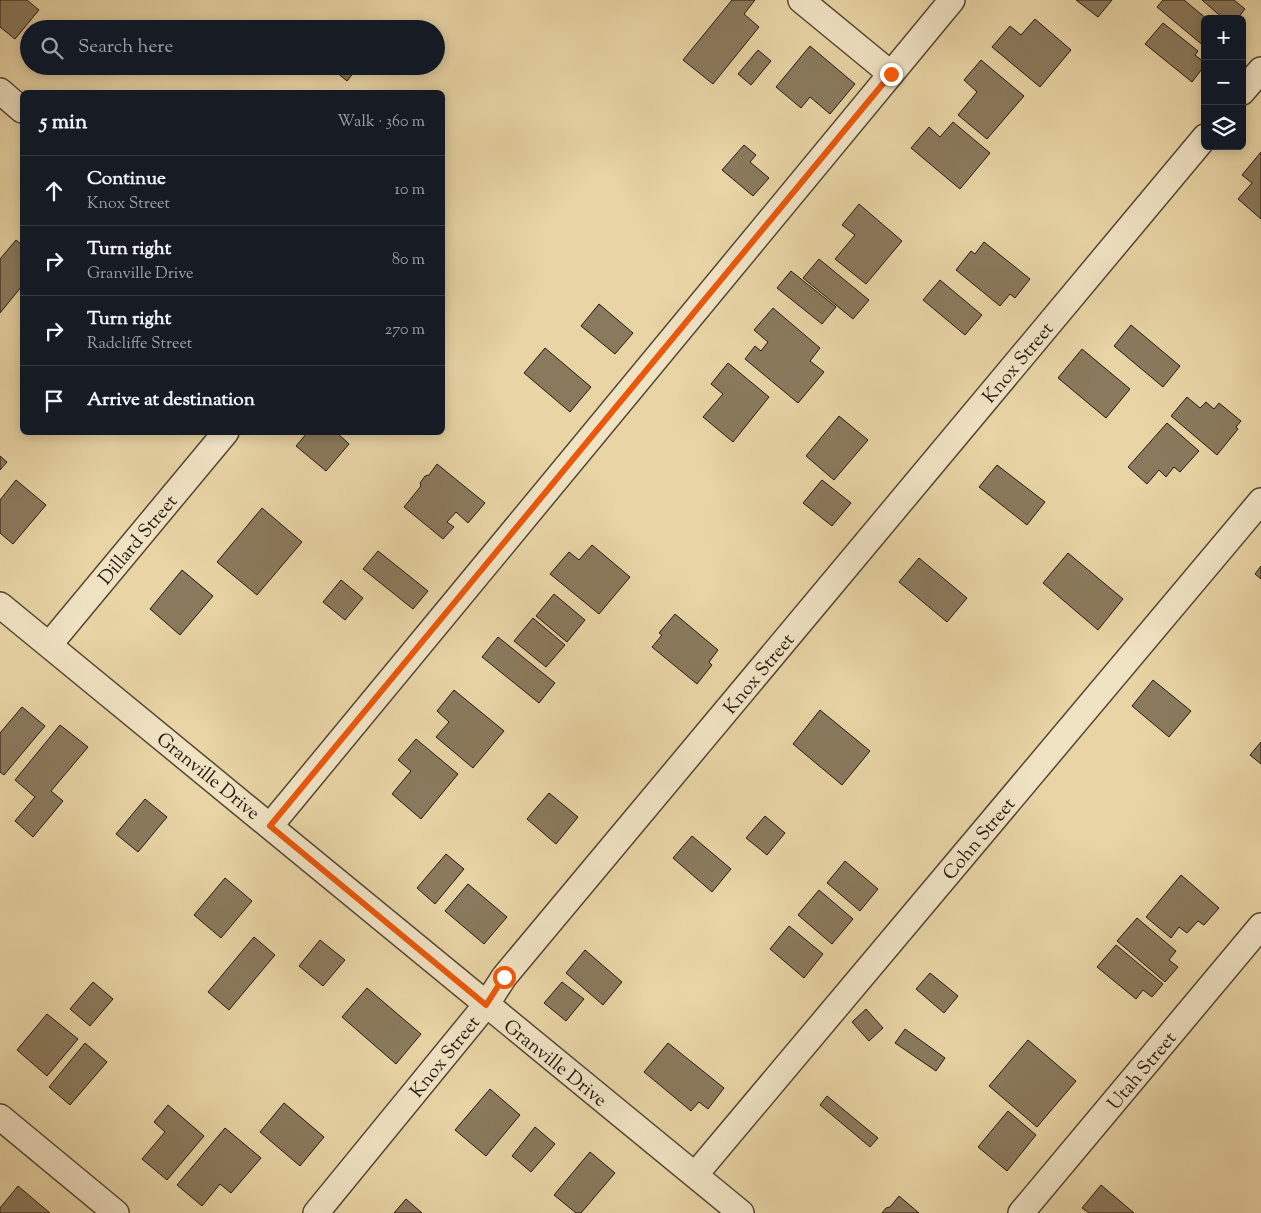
<!DOCTYPE html>
<meta charset="utf-8">
<style>
body{margin:0;font-family:"Sorts Mill Goudy",serif;background:#242831;color:#f1f3f6}
.controls{position:absolute;right:15px;top:15px;display:grid;overflow:hidden;border-radius:8px;box-shadow:0 2px 12px #0003}
.controls button{width:45px;height:45px;display:grid;place-items:center;padding:0;border:0;border-bottom:1px solid #363941;background:#171b24;color:#f1f3f6;font:25px sans-serif}
.stop{position:absolute;width:15px;height:15px;margin:-11px;border:4px solid #ea580c;border-radius:50%;background:#fff}
.stop.end{background:#ea580c;border-color:#fff;box-shadow:0 1px 5px #0008}
.list{margin:0;padding:0;list-style:none}
h2{display:flex;justify-content:space-between;align-items:center;height:65px;margin:0;padding:0 20px;font-size:21px}
h2 small{font-size:16px;font-weight:400;color:#9ea1a6}
.list li{display:grid;grid-template-columns:32px 1fr auto;gap:15px;align-items:center;box-sizing:border-box;height:70px;padding:0 20px;border-top:1px solid #363941}
.list b{display:block;font-size:19px;white-space:nowrap}
.list p{margin:0;font-size:16px;white-space:nowrap;color:#9ea1a6}
.list em{font-size:16px;font-style:normal;color:#9ea1a6}
.icon{flex:none;width:28px;height:28px;fill:none;stroke:currentColor;stroke-width:2;stroke-linecap:round;stroke-linejoin:round}
.map{position:relative;flex:none;width:1261px;height:1213px;overflow:hidden}
.search{position:absolute;background:#171b24;box-shadow:0 2px 12px #0003;left:20px;top:20px;width:425px;height:55px;display:flex;align-items:center;gap:12px;box-sizing:border-box;padding:0 18px;border-radius:28px;color:#9ea1a6;font-size:19px}
.panel{position:absolute;background:#171b24;box-shadow:0 2px 12px #0003;left:20px;top:90px;width:425px;height:345px;border-radius:8px}
.map>svg:first-child{display:block}
</style>
<div class="map">
<svg width="1261" height="1213" viewBox="0 0 1261 1213">
<rect width="100%" height="100%" fill="#e8d4a5"/>
<filter id="stains"><feTurbulence type="fractalNoise" baseFrequency=".004" numOctaves="4"/><feColorMatrix values="0 0 0 0 .2 0 0 0 0 .09 0 0 0 0 .02 0 0 0 .5 -.17"/></filter>
<radialGradient id="worn" r=".72"><stop offset=".6" stop-color="#630" stop-opacity="0"/><stop offset="1" stop-color="#630" stop-opacity=".3"/></radialGradient>
<path fill="#8a7a5d" stroke="#24180f" d="M0,0H27L39,10L15,39L0,27Z
M732,0H755L744,14L759,27L713,84L683,60Z
M1076,0H1112L1098,17Z
M1163,0H1184L1207,19H1205V47L1157,7Z
M1202,0H1234L1245,9L1237,19H1224Z
M1035,19L1071,50L1040,87L992,47L1010,26L1021,35Z
M1163,23L1198,51L1195,55L1205,63V65L1192,82L1145,44Z
M810,46L855,84L830,114L810,97L801,108L776,87Z
M758,50L771,61L751,85L738,74Z
M981,60L1024,96L987,139L958,115L977,92L964,80Z
M329,66H359L347,81Z
M953,122L990,153L960,189L911,148L929,127L940,137Z
M744,145L756,155L750,162L769,178L753,196L722,170Z
M1261,152V219L1238,199L1252,183L1242,175Z
M859,204L902,241L866,284L835,259L855,235L842,225Z
M16,240L22,245V286L0,313V259Z
M984,242L1030,279L1015,298L1010,294L1000,306L956,270L971,251L975,254Z
M819,259L869,300L853,319L803,278Z
M791,271L836,307L822,324L777,288Z
M940,280L982,315L965,335L923,300Z
M599,304L633,333L615,354L581,326Z
M773,308L820,348L810,361L824,372L798,403L745,359L755,346L761,351L768,342L754,330Z
M1131,325L1180,366L1163,387L1114,346Z
M545,348L591,387L570,412L524,373Z
M1082,349L1130,389L1106,418L1058,378Z
M728,363L769,397L733,442L703,417L723,394L711,384Z
M1187,397L1200,408L1206,402L1214,409L1219,403L1241,421L1236,427L1238,429L1217,455L1171,416Z
M839,416L868,440L834,480L806,456Z
M1167,423L1199,451L1180,472L1174,467L1166,477L1159,470L1147,484L1128,467Z
M308,432H336L349,444L326,471L296,446Z
M0,456L7,462L0,470Z
M437,464L485,503L468,523L456,512L447,522L454,527L443,539L404,507L421,486L420,483L425,476L429,475Z
M997,465L1045,502L1027,525L979,487Z
M16,480L46,505L13,544L0,533V500Z
M822,480L851,503L832,526L803,503Z
M262,508L302,542L257,595L217,562Z
M592,545L630,577L599,614L550,574L569,552L579,560Z
M378,551L428,591L413,609L363,569Z
M1068,553L1123,599L1098,630L1043,583Z
M919,558L967,598L947,622L899,582Z
M1261,566V579L1255,574Z
M182,570L213,596L180,635L150,609Z
M341,580L363,598L345,620L323,602Z
M554,594L585,620L567,642L536,616Z
M675,614L718,650L709,662L712,665L697,684L652,647L662,635L659,633Z
M533,618L565,645L546,667L514,641Z
M498,637L555,683L539,703L482,657Z
M1153,680L1191,711L1169,737L1132,706Z
M454,690L504,731L473,768L436,737L449,722L437,711Z
M22,707L45,726L4,775L0,772V733Z
M820,710L870,751L842,785L793,744Z
M60,725L88,747L51,791L63,801L33,837L15,821L35,797L15,780Z
M416,739L458,774L421,819L392,794L411,771L398,760Z
M1261,742V764L1250,755Z
M549,793L578,817L556,844L527,819Z
M145,799L167,817L138,852L116,834Z
M765,816L785,833L767,855L746,838Z
M692,836L731,869L712,892L673,858Z
M446,854L464,869L435,904L417,888Z
M845,861L878,889L860,911L827,883Z
M1181,875L1219,908L1204,925L1198,921L1187,933L1179,927L1171,938L1146,917Z
M225,878L252,901L221,938L194,915Z
M468,884L507,917L484,944L445,911Z
M819,890L853,919L832,944L798,915Z
M1137,918L1176,951L1169,960L1178,967L1165,982L1117,941Z
M789,926L823,954L804,978L770,949Z
M254,937L275,955L229,1010L208,992Z
M320,940L345,960L323,986L299,966Z
M1116,945L1163,984L1152,997L1143,990L1136,999L1097,967Z
M585,950L622,982L603,1005L566,973Z
M930,973L958,996L944,1013L916,989Z
M93,982L113,999L90,1026L70,1009Z
M562,982L584,999L566,1021L544,1003Z
M367,988L421,1034L396,1064L342,1017Z
M866,1009L883,1028L869,1041L852,1022Z
M47,1014L78,1039L47,1076L17,1050Z
M905,1029L945,1058L936,1071L895,1043Z
M1028,1040L1076,1081L1037,1127L989,1086Z
M85,1043L107,1062L70,1105L49,1087Z
M668,1043L724,1088L708,1109L699,1102L691,1111L644,1072Z
M490,1089L520,1115L486,1156L455,1130Z
M827,1096L878,1138L870,1147L820,1105Z
M284,1103L324,1137L300,1166L260,1132Z
M168,1105L204,1136L167,1180L142,1159L165,1132L154,1122Z
M1008,1111L1036,1135L1007,1171L978,1147Z
M535,1127L555,1144L531,1172L512,1156Z
M225,1128L261,1158L231,1193L220,1184L202,1206L177,1185Z
M590,1152L615,1173L581,1213H576L554,1195Z
M1101,1185L1134,1213H1089L1082,1208Z
M18,1186L50,1213H0V1208Z
M899,1196L919,1213H882L886,1208L890,1207Z
M406,1199L422,1213H394Z"/>
<g fill="none" stroke-linecap="round" stroke-linejoin="round">
<g stroke="#554734" stroke-width="28">
<path id="minor" d="M801,0L891,74
M0,91L22,110
M1242,92L1261,70
M0,605L741,1213
M49,645L226,432
M270,826L952,0
M0,1117L116,1213
M695,1175L1261,501
M316,1213L486,1005L504,977L1205,137
M1021,1213L1261,926"/>
</g>
<use href="#minor" stroke="#f0e3c4" stroke-width="25"/>
</g>
<g fill="none" stroke-linecap="round" stroke-linejoin="round">
<path stroke="#ea580c" stroke-width="6" d="M504,977L486,1005L270,826L891,74"/>
</g>
<g text-anchor="middle" stroke-width="5" stroke-linejoin="round" paint-order="stroke">
<g font-size="19" fill="#24180f" stroke="#f0e3c4">
<text transform="translate(1017 362) rotate(-50)" y="7">Knox Street</text>
<text transform="translate(137 539) rotate(-50)" y="7">Dillard Street</text>
<text transform="translate(758 673) rotate(-50)" y="7">Knox Street</text>
<text transform="translate(209 775) rotate(39)" y="7">Granville Drive</text>
<text transform="translate(978 838) rotate(-50)" y="7">Cohn Street</text>
<text transform="translate(444 1056) rotate(-51)" y="7">Knox Street</text>
<text transform="translate(556 1062) rotate(39)" y="7">Granville Drive</text>
<text transform="translate(1141 1070) rotate(-50)" y="7">Utah Street</text>
</g>
</g>
<rect width="100%" height="100%" filter="url(#stains)"/>
<rect width="100%" height="100%" fill="url(#worn)"/>
</svg>
<div class="controls">
<button>+</button>
<button>−</button>
<button><svg class="icon" aria-label="layers" viewBox="0 0 24 24"><path d="M12 4l9 5-9 5-9-5zM3 14l9 5 9-5"/></svg></button>
</div>
<div class="stop" style="left:504px;top:977px"></div>
<div class="stop end" style="left:891px;top:74px"></div>
<div class="search"><svg class="icon" aria-label="search" viewBox="0 0 24 24"><circle cx="10" cy="10" r="6"/><path d="M15 15l6 6"/></svg>Search here</div>
<section class="panel">
<h2>5 min<small>Walk · 360 m</small></h2>
<ul class="list">
<li><svg class="icon" aria-label="ahead" viewBox="0 0 24 24"><path d="M12 20V5M6 11l6-6 6 6"/></svg><div><b>Continue</b><p>Knox Street</p></div><em>10 m</em></li>
<li><svg class="icon" aria-label="right" viewBox="0 0 24 24"><path d="M7 20v-9h11M14 6l5 5-5 5"/></svg><div><b>Turn right</b><p>Granville Drive</p></div><em>80 m</em></li>
<li><svg class="icon" aria-label="right" viewBox="0 0 24 24"><path d="M7 20v-9h11M14 6l5 5-5 5"/></svg><div><b>Turn right</b><p>Radcliffe Street</p></div><em>270 m</em></li>
<li><svg class="icon" aria-label="arrive" viewBox="0 0 24 24"><path d="M6 21V4h12l-3 4 3 4H6"/></svg><div><b>Arrive at destination</b></div></li>
</ul>
</section>
</div>
